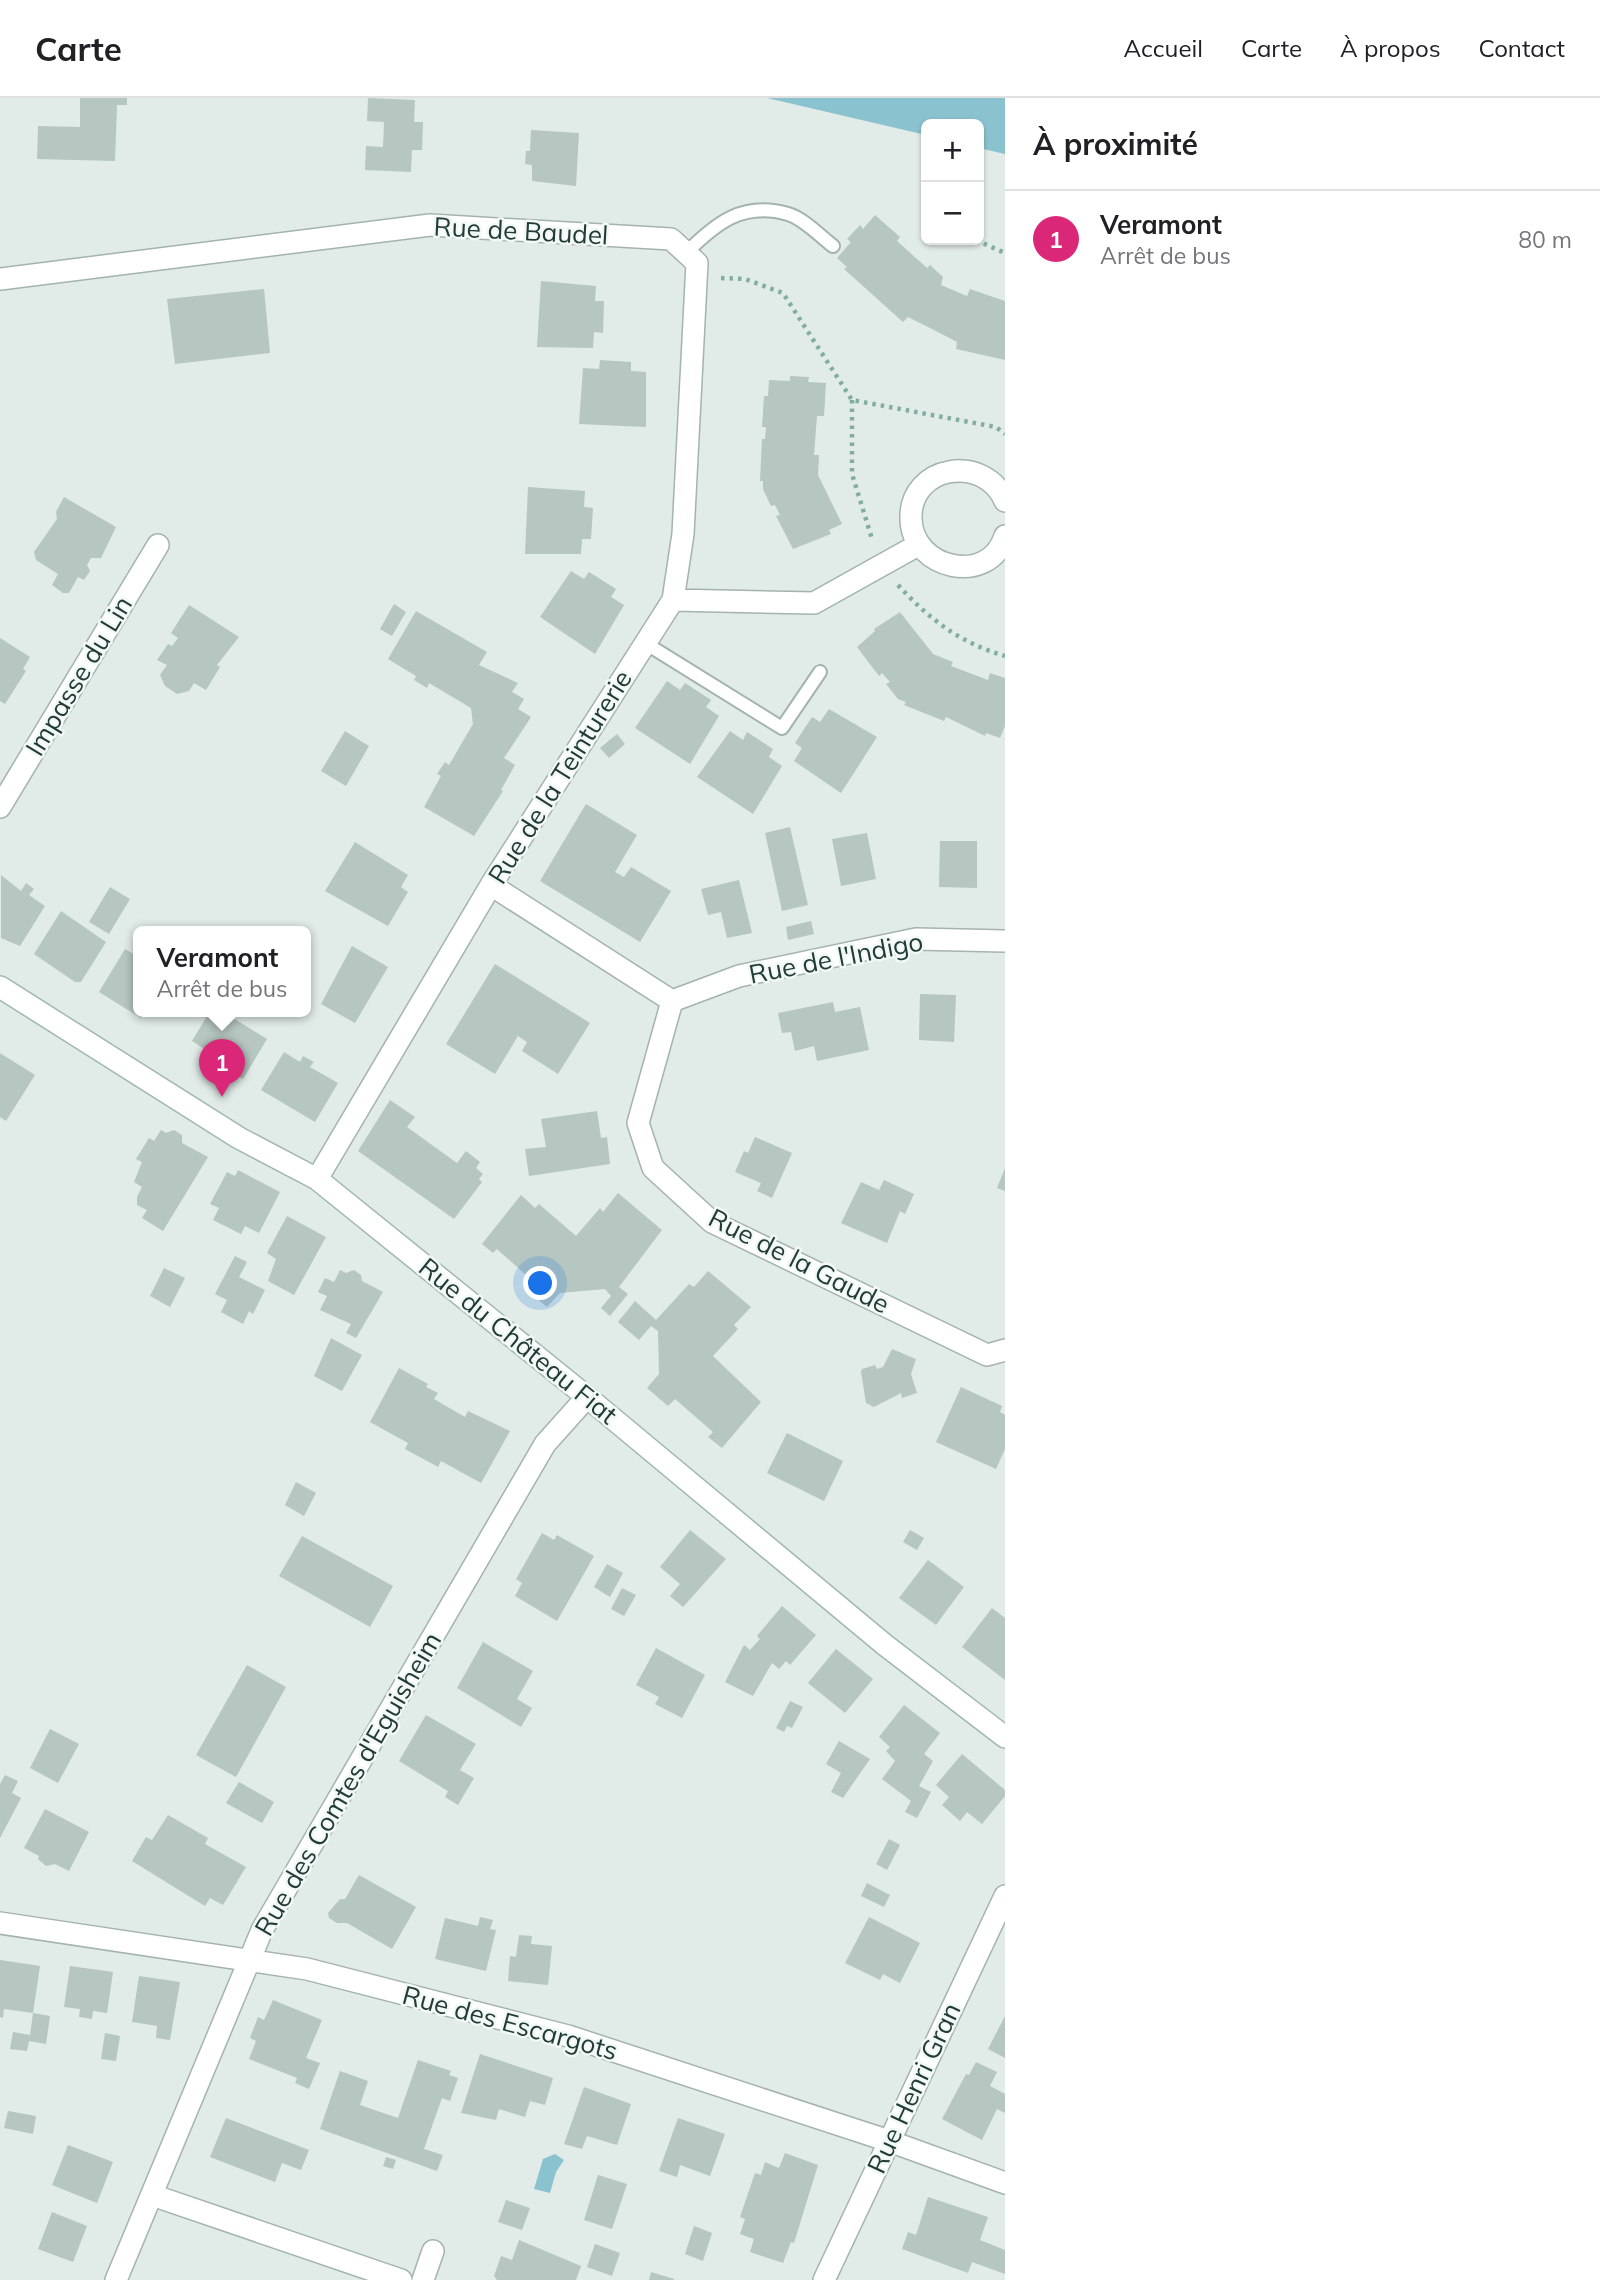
<!DOCTYPE html>
<html lang="fr">
<meta charset="utf-8">
<style>
body{margin:0;font-family:Mulish,sans-serif;background:#f2f2f2;color:#202124}
.controls{position:absolute;right:21px;top:21px;display:grid;overflow:hidden;border-radius:10px;box-shadow:0 2px 5px #0004}
.controls button{width:63px;height:63px;display:grid;place-items:center;padding:0;border:0;border-bottom:2px solid #e0e0e0;background:#fff;color:#202124;font:35px sans-serif}
.you{position:absolute;left:541px;top:1186px;width:24px;height:24px;margin:-18px;border:5px solid #fff;border-radius:50%;background:#1a73e8;box-shadow:0 0 0 10px #1a73e833}
.badge{display:grid;place-items:center;width:46px;height:46px;border-radius:50%;background:#db2777;color:#fff;font-size:23px;font-weight:700}
.pin{position:absolute;translate:-50% -58px;filter:drop-shadow(0 2px 4px #0008)}
.pin::after{content:'';position:absolute;top:37px;width:24px;height:21px;background:inherit;clip-path:polygon(0 0,100% 0,50% 100%)}
.popup{position:absolute;left:133px;top:828px;width:178px;height:91px;box-sizing:border-box;display:grid;place-content:center;border-radius:10px;background:#fff;filter:drop-shadow(0 2px 5px #0005);font-size:23px;white-space:nowrap;color:#757577}
.popup b{font-size:26px;color:#202124}
.popup::after{content:'';position:absolute;left:50%;top:100%;margin-left:-14px;border:14px solid transparent;border-top-color:#fff}
.list{margin:0;padding:0;list-style:none}
h2{display:flex;justify-content:space-between;align-items:center;height:91px;margin:0;padding:0 28px;font-size:30px}
h2 small{font-size:23px;font-weight:400;color:#757577}
.list li{display:grid;grid-template-columns:46px 1fr auto;gap:21px;align-items:center;box-sizing:border-box;height:98px;padding:0 28px;border-top:2px solid #e0e0e0}
.list b{display:block;font-size:26px;white-space:nowrap}
.list p{margin:0;font-size:23px;white-space:nowrap;color:#757577}
.list em{font-size:23px;font-style:normal;color:#757577}
.map{position:relative;flex:none;width:1005px;height:2182px;overflow:hidden}
header{display:flex;align-items:center;gap:42px;box-sizing:border-box;height:98px;padding:0 35px;background:#fff;border-bottom:2px solid #e0e0e0}
header strong{font-size:33px}
nav{display:flex;gap:38px;margin-inline-start:auto;font-size:24px}
main{display:flex}
aside{flex:1;background:#fff}
.map>svg:first-child{display:block}
</style>
<header>
<strong>Carte</strong>
<nav><a>Accueil</a><a>Carte</a><a>À propos</a><a>Contact</a></nav>
</header>
<main>
<div class="map">
<svg width="1005" height="2182" viewBox="0 0 1005 2182">
<rect width="100%" height="100%" fill="#e1ebe7"/>
<path fill="#8ac3cf" d="M767,0H1005V56L979,50V26H926V37Z
M555,2056L564,2062L556,2074L550,2095L534,2091L543,2061Z"/>
<path fill="#b6c6c0" d="M80,0H127V7H117L115,63L37,61L38,28L80,29Z
M368,0L415,2L414,24H423L422,52H412L411,74L365,72L366,48L383,49L384,24L367,23Z
M531,32L579,35L576,88L532,83V67L525,66L526,53H530Z
M875,117L900,139L897,143L927,170L930,167L943,179L941,187L967,198L970,191L1005,203V262L956,251L957,244L932,231L908,219L903,224L844,171L847,169L837,160L851,144L847,141L860,127L863,131Z
M541,183L596,188L595,203H604L603,235L594,234L593,250L537,249Z
M264,191L270,255L175,266L167,201Z
M600,262L631,264V273L646,274V329L579,326L583,270L599,271Z
M790,278L809,279L808,284L826,285L824,318H817L814,357H819L818,377L842,426L829,432L831,436L793,451L776,418L780,417L775,407L771,408L763,391V383H760L762,341H765L766,329H762L764,298H768L769,282L790,283Z
M528,389L585,393L584,409L593,410L591,441H582L581,456H525Z
M64,399L116,429L101,460H91L87,467L90,473L84,482L78,479L69,495H63L52,487L58,476L36,462L34,454L57,421L56,414Z
M571,473L584,481L589,474L616,491L611,499L624,507L595,556L540,519Z
M394,506L406,514L392,538L380,531Z
M189,507L239,539L217,567L220,569L206,592L194,585L189,593L177,596L165,588L160,577L167,567L157,562L168,546L172,548L178,540L171,535Z
M416,513L487,554L479,567L518,585L512,594L524,601L518,611L531,619L504,660L515,667L501,692L503,693L474,738L424,709L441,678L437,676L445,664L449,667L473,626L471,610L429,585L427,590L414,582L416,578L388,561Z
M900,514L933,556L953,564L951,568L988,582L990,575L1005,580V628L1000,640L986,635L985,638L946,619L944,623L904,607L906,604L898,601L886,586L890,584L882,575L879,578L857,549L875,533L874,531Z
M0,540L30,559L23,571L26,573L5,606L0,603Z
M667,583L680,592L685,585L711,602L706,609L719,618L690,666L635,630Z
M829,611L877,639L841,695L794,663L802,650L795,645L812,619L820,624Z
M345,633L369,648L346,688L321,673Z
M730,633L743,642L747,634L773,651L769,659L782,668L753,716L697,679Z
M617,636L625,646L609,660L600,650Z
M586,706L637,737L615,774L624,779L631,769L671,793L640,844L540,783Z
M790,729L808,807L782,813L765,735Z
M867,735L876,781L841,788L832,741Z
M940,743H977V790L939,789Z
M355,744L408,777L401,789L408,794L388,828L325,793Z
M1,777L21,793L26,785L34,791L29,797L45,808L20,848L1,840Z
M739,782L752,835L727,840L721,814L708,817L701,791Z
M110,789L130,801L109,836L89,824Z
M61,813L106,844L81,884H75L34,856Z
M811,823L814,836L788,842L786,829Z
M352,848L388,869L355,925L321,906Z
M125,851L137,858L135,861L138,863V913H145L141,920L99,894Z
M495,866L590,925L558,976L522,953L527,944L518,938L495,976L446,946Z
M920,896L956,897L954,944L919,942Z
M833,904L835,914L860,909L869,952L817,963L814,948L795,953L791,934L782,935L778,915Z
M210,913H238L233,920L267,941L243,981L209,961L212,956L192,943Z
M284,954L300,964L303,958L314,964L310,969L338,985L315,1024L261,992Z
M0,955L35,977L6,1023L0,1019Z
M390,1002L415,1019L407,1029L457,1065L466,1053L480,1064L476,1070L483,1076L479,1081L482,1084L454,1121L358,1053Z
M597,1013L601,1040L607,1039L610,1066L529,1078L525,1051L546,1049L541,1021Z
M161,1032L166,1035L174,1032L182,1037V1045L208,1059L163,1133L142,1120L147,1112L137,1107V1099L142,1089L134,1084L142,1064L136,1061L149,1040L154,1043Z
M755,1039L792,1055L772,1100L757,1093L761,1085L735,1074L744,1053L748,1055Z
M1005,1070V1093L997,1090Z
M238,1072L280,1094L259,1135L245,1128L241,1136L213,1122L219,1110L210,1106L227,1074L235,1078Z
M884,1082L914,1096L905,1116L900,1113L887,1145L841,1125L861,1084L879,1092Z
M618,1095L662,1132L619,1189L628,1196L610,1218L601,1210L611,1198L605,1191L560,1195L547,1209L529,1194L536,1186L497,1151L493,1155L482,1146L521,1097L535,1110L539,1106L576,1138L600,1110L603,1114Z
M287,1118L326,1139L294,1197L268,1183L276,1161L267,1155Z
M235,1158L247,1164L239,1179L265,1192L253,1216L249,1213L243,1226L221,1214L227,1202L215,1196Z
M164,1170L185,1180L170,1209L150,1198Z
M340,1172L346,1175L354,1172L361,1177L362,1183L383,1194L356,1240L346,1235L351,1226L320,1212L327,1198L318,1194L325,1180L334,1184Z
M708,1173L751,1209L734,1227L738,1231L713,1258L761,1304L722,1350L708,1339L713,1334L675,1301L668,1308L647,1290L659,1276L658,1233L651,1228L639,1242L618,1224L635,1203L656,1222L689,1186L694,1189Z
M331,1240L362,1257L342,1293L314,1278Z
M892,1251L916,1261L911,1276L917,1295L902,1300L901,1295L874,1309L866,1305L861,1274L862,1271L875,1267L877,1271L883,1269Z
M399,1270L428,1286L426,1289L438,1295L434,1301L465,1319L468,1313L510,1333L481,1385L441,1363L438,1369L405,1351L408,1345L370,1324Z
M961,1289L1002,1308L1000,1314L1005,1317V1351L996,1371L936,1344Z
M787,1335L843,1363L824,1403L767,1375Z
M296,1384L316,1395L304,1418L285,1407Z
M690,1432L726,1461L683,1509L670,1498L680,1486L660,1469Z
M910,1432L924,1440L917,1452L903,1444Z
M542,1435L554,1442L557,1437L594,1458L557,1523L515,1498L522,1485L516,1481Z
M302,1438L393,1488L370,1529L279,1478Z
M928,1462L964,1489L936,1527L899,1500Z
M607,1466L623,1475L610,1499L594,1489Z
M622,1490L636,1497L624,1518L611,1511Z
M782,1508L816,1537L790,1567L786,1563L779,1571L772,1565L753,1598L725,1584L744,1547L750,1552L760,1541L757,1538Z
M992,1510L1005,1520V1582L962,1549Z
M483,1544L533,1573L517,1601L532,1610L521,1629L457,1590Z
M656,1550L705,1577L682,1620L655,1606L659,1599L636,1587Z
M836,1551L873,1581L845,1615L808,1585Z
M247,1567L286,1589L236,1679L196,1657Z
M790,1603L803,1609L792,1630L787,1628L784,1634L776,1630Z
M904,1607L940,1635L924,1656L933,1663L919,1688L931,1694L917,1720L905,1714L911,1703L882,1681L895,1663L886,1653L890,1649L879,1639Z
M426,1617L476,1646L460,1672L474,1680L458,1707L445,1699L448,1693L399,1663Z
M50,1631L79,1646L58,1685L30,1670Z
M839,1643L870,1661L843,1700L831,1694L841,1675L826,1666Z
M962,1656L1005,1692V1698L982,1726L967,1714L960,1723L942,1707L949,1699L936,1687Z
M5,1677L18,1683L12,1695L21,1700L0,1740V1686Z
M239,1684L274,1704L262,1725L226,1705Z
M45,1711L89,1734L69,1773L55,1766L46,1768L38,1761L39,1758L24,1750Z
M168,1717L208,1740L205,1746L246,1769L223,1807L210,1800L205,1808L132,1763L146,1739L152,1742Z
M889,1741L900,1747L887,1772L876,1766Z
M359,1777L416,1809L392,1851L347,1825H337L329,1820L328,1815L340,1801H345Z
M867,1785L890,1797L884,1809L861,1798Z
M480,1819L493,1822L490,1831L496,1832L486,1873L435,1861L445,1820L478,1828Z
M869,1819L920,1845L900,1885L883,1876L880,1882L845,1865Z
M519,1837L532,1838L531,1846L552,1848L548,1887L508,1883L510,1858L516,1859Z
M0,1862L40,1868L33,1915L4,1911L3,1920L0,1919Z
M70,1868L113,1874L107,1915L93,1913L92,1921L79,1919L80,1911L64,1909Z
M139,1878L180,1884L170,1942L156,1940L157,1928L132,1924Z
M273,1902L322,1922L306,1960L320,1965L309,1991L295,1985L297,1980L249,1961L256,1943L250,1940L258,1919L264,1922Z
M33,1915L50,1918L46,1946L29,1943L27,1953L10,1951L13,1934L30,1937Z
M1005,1918V1960L988,1951Z
M105,1935L120,1938L116,1963L101,1961Z
M480,1956L553,1980L545,2007L530,2003L525,2019L499,2011L496,2022L461,2015Z
M418,1962L451,1973L449,1977L458,1980L450,2003L442,2000L424,2051L443,2057L437,2073L320,2031L340,1973L368,1983L360,2007L398,2020Z
M976,1964L997,1974L990,1988L1005,1996V2015L997,2011L982,2042L942,2021L966,1976L969,1977Z
M584,1989L631,2006L617,2047L587,2038L582,2051L564,2046Z
M8,2013L36,2018L33,2036L4,2030Z
M226,2020L309,2052L301,2072L282,2065L275,2084L210,2059Z
M678,2020L725,2036L710,2078L680,2067L677,2079L659,2073Z
M68,2047L113,2064L97,2105L52,2087Z
M785,2055L818,2067L794,2145L791,2144L783,2165L750,2154L754,2141L740,2136L745,2121L740,2119L755,2075L761,2077L765,2064L779,2070Z
M386,2059L396,2062L393,2071L383,2068Z
M598,2077L627,2086L612,2131L584,2122Z
M928,2099L988,2119L980,2142L1005,2152V2176L972,2164L968,2175L902,2151L908,2134L916,2137Z
M506,2102L530,2110L522,2132L498,2124Z
M52,2114L87,2128L73,2164L38,2151Z
M694,2128L712,2135L703,2163L685,2156Z
M519,2142L581,2168L576,2182H497L494,2178L501,2158L512,2162Z
M595,2146L620,2155L612,2178L587,2169Z
M651,2174L674,2181V2182H649Z"/>
<g fill="none" stroke-linecap="round" stroke-linejoin="round">
<g stroke="#a4b3ae" stroke-width="16">
<path id="lane" d="M686,155C716,125 743,103 788,116C803,120 821,139 833,148
M645,545L782,630L820,574"/>
</g>
<g stroke="#a4b3ae" stroke-width="24">
<path id="street" d="M0,181L430,127L671,141L697,165L683,436L673,502
M1005,403C985,355 909,367 911,421C912,471 989,489 1005,438
M0,709L158,447
M491,787L672,903L638,1025L653,1070L712,1124L987,1257L1005,1252
M672,903L739,878L916,841L1005,843
M317,1081L491,787L673,502L814,505L918,447
M0,1825L307,1871L568,1938L889,2043L1005,2085
M152,2097L401,2182
M116,2182L262,1832L545,1346L587,1299
M423,2182L433,2153
M824,2182L1005,1798"/>
</g>
<g stroke="#a0b7af" stroke-width="24">
<path id="secondary" d="M0,889L239,1040L317,1081L587,1299L885,1547L1005,1639"/>
</g>
<path stroke="#82aea1" stroke-width="4.5" stroke-dasharray="3.5 5" stroke-linecap="butt" d="M976,142L1005,155
M721,180L745,181L783,195L852,302L996,329L1005,336
M852,302V376L872,441
M898,487C929,521 960,545 1005,558"/>
<use href="#lane" stroke="#fff" stroke-width="12"/>
<use href="#street" stroke="#fff" stroke-width="21"/>
<use href="#secondary" stroke="#fff" stroke-width="21"/>
</g>
<g text-anchor="middle" stroke-width="5" stroke-linejoin="round" paint-order="stroke">
<g font-size="26" fill="#223b35" stroke="#f1f8f5">
<text transform="translate(521 133) rotate(3)" y="9">Rue de Baudel</text>
<text transform="translate(79 578) rotate(-59)" y="9">Impasse du Lin</text>
<text transform="translate(560 679) rotate(-58)" y="9">Rue de la Teinturerie</text>
<text transform="translate(836 860) rotate(-11)" y="9">Rue de l'Indigo</text>
<text transform="translate(799 1163) rotate(27)" y="9">Rue de la Gaude</text>
<text transform="translate(518 1243) rotate(39)" y="9">Rue du Château Fiat</text>
<text transform="translate(348 1686) rotate(-60)" y="9">Rue des Comtes d'Eguisheim</text>
<text transform="translate(510 1925) rotate(15)" y="9">Rue des Escargots</text>
<text transform="translate(914 1990) rotate(-65)" y="9">Rue Henri Gran</text>
</g>
</g>
</svg>
<div class="controls">
<button>+</button>
<button>−</button>
</div>
<div class="you"></div>
<div class="pin badge" style="left:222px;top:999px">1</div>
<div class="popup"><b>Veramont</b>Arrêt de bus</div>
</div>
<aside>
<h2>À proximité<small></small></h2>
<ul class="list">
<li><span class="badge">1</span><div><b>Veramont</b><p>Arrêt de bus</p></div><em>80 m</em></li>
</ul>
</aside>
</main>
